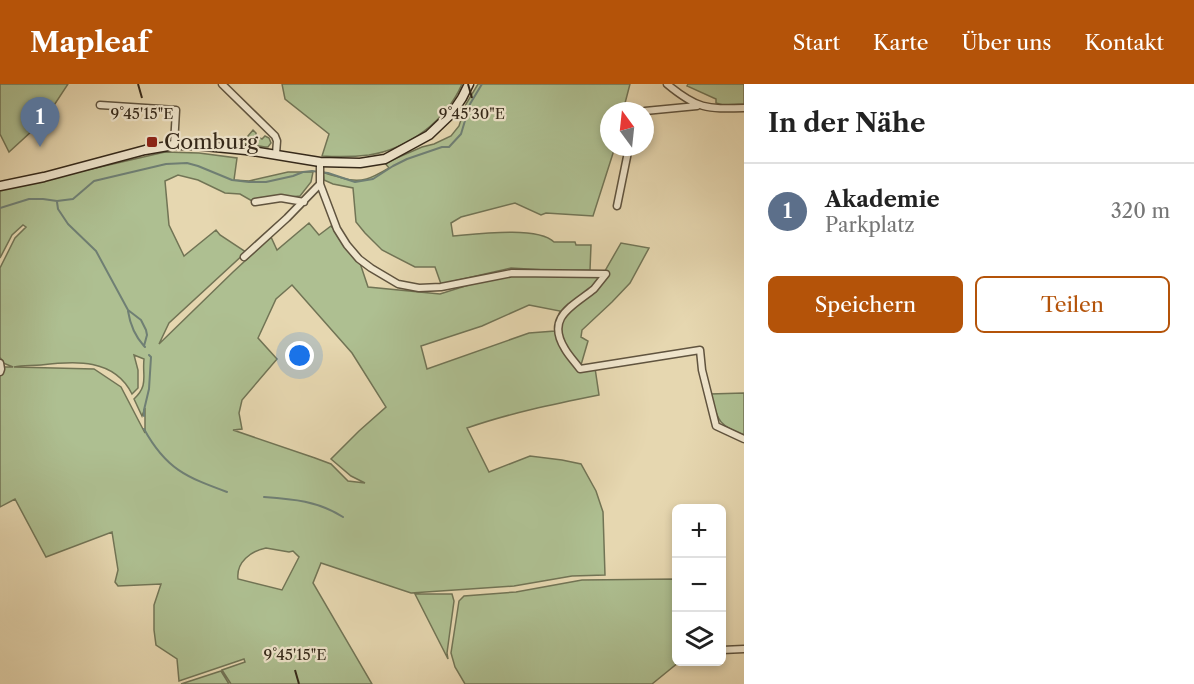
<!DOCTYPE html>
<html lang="de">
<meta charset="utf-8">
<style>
body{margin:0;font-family:"Libre Caslon Text",serif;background:#f2f2f2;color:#222}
.controls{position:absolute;right:18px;bottom:18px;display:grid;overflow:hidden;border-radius:9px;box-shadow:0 3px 9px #0003}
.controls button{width:54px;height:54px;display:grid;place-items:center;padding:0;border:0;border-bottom:2px solid #e0e0e0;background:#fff;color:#222;font:30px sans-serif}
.compass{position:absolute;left:600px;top:18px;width:54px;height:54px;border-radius:50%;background:#fff;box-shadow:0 3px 9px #0003;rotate:345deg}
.you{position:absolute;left:300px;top:272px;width:21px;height:21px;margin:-15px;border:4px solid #fff;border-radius:50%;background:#1a73e8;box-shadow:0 0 0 9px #1a73e833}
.badge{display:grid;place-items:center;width:39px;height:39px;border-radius:50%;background:#b45309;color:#fff;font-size:20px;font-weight:700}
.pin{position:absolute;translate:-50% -50px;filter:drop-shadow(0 2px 3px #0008)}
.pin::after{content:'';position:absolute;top:32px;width:21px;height:18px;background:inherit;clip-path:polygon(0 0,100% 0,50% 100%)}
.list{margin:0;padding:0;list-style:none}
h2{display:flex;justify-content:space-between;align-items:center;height:78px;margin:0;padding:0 24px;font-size:26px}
h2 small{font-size:20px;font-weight:400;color:#767676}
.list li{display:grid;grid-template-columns:39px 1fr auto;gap:18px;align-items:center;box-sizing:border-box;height:96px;padding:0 24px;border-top:2px solid #e0e0e0}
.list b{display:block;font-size:22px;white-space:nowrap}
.list p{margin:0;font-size:20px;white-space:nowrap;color:#767676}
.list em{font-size:20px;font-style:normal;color:#767676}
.actions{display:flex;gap:12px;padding:18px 24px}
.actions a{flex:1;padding:14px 0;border:2px solid #b45309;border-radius:9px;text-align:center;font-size:21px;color:#b45309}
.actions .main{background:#b45309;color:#fff}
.icon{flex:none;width:33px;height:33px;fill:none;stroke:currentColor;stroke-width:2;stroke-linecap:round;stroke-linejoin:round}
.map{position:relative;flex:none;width:744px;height:600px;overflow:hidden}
header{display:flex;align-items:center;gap:36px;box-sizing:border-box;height:84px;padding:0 30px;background:#b45309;color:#fff}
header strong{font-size:28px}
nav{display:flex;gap:33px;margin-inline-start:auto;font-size:21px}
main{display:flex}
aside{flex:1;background:#fff}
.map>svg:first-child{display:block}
</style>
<header>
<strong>Mapleaf</strong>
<nav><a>Start</a><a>Karte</a><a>Über uns</a><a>Kontakt</a></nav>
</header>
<main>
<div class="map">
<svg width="744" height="600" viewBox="0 0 744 600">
<rect width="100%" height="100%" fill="#e6d7b0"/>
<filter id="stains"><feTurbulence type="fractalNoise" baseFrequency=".00333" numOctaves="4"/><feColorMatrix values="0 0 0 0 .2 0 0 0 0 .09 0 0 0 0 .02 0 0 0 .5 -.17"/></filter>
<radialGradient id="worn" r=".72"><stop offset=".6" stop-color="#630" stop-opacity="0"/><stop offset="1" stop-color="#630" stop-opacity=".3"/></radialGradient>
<path fill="#aebf91" stroke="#717455" stroke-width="1.5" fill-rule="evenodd" d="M0,0H68L45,35L9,68L0,50Z
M282,0H462C446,37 408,65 369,71C353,73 338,73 322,72L329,50L285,15Z
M478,0H630L623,27H609V63H615L593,132L546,129L541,131L515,119L461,133L451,139L453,152C476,150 538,142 554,158H575L576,161H591L590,186L562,187L511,184L441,200L435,183H415L382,166L365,149L356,138L353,104L333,100L324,96L323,88C329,91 336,92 342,94C362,100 372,94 389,84L385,79L422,63L434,60L451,52L459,42L466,20Z
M688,0H744V20L723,21L716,19V15L687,2Z
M253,46L256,49V51L262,55L265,52L269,54L271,59L268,63H265L242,59Z
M165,68L199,69L237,74L234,96L249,97L288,88H313L311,98L300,112L252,117L240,110L225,109L198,96L178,91L165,97L169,141L184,172L216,146L220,151L246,168L169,239L159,260L233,188L271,153L277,166L309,139L319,151L331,142L359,176L368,203L440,210L513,187L602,192L621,159L649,164L630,199L612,218L582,246L581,253L588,257L581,281L574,278L578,286L595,284L599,311C554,320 510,329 467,344L489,388L530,372L562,376L581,380L596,407L603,428L605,491L572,492L514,502L411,509L321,479L313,499L372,600H231L222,586L245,578L244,575L179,597L177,575L156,561L154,546V521L161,500L118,502L115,498L118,486L112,448L46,473L15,415L0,423V290L2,283H13L3,279L0,273V184L15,154L26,143L23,141L12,151L0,174V106ZM292,201L352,269L386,323L359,347L331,375L351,392L365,399L348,397L331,380L315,374L233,346L242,345L239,329L242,316L277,275L258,254L276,215ZM529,221L560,227L555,247L529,249L427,285L421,262L482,242ZM134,271L144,275C142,292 149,301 134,315L142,332L145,324V349L121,303L94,285L14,283C23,281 32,282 41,281C75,277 114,274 132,310L138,304V286ZM266,464L289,468L293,467L299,473L282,506L238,495C236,478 251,467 266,464Z
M744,309V351C717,341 718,336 710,310Z
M676,495V578H679L652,600H465L455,583L451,569L459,517L464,512L516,508L582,496Z
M415,510H452L454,517L447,569L448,575Z
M221,587L229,600H181Z"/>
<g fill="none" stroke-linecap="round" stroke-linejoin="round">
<path stroke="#6f7f74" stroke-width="2" d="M57,118L58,125L68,140L96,167L128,226L141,236L146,246L147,251L144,262L145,263
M0,124L29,115H43L57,117L73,115L94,97L166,80L187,79L198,82L232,96L249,98H266L293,92L303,88L312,87L328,89L355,98L373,95L393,82L407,75L442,63H449L461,50L470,20L482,0
M128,227C130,240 134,251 144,262
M144,332V326L149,305L151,273L149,271
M144,345C166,385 186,393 227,408
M264,413C293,415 318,417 343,433"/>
<g stroke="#60543f" stroke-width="9">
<path id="street" d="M222,0L275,52L277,57L276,70
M667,0C697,25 706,25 744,24
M100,21L176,26L174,61
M645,27L697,22
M320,78V100L337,145L347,161L359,175L371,184L398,200L419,204L441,203L512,189L606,190C602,195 598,200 594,205C573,222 545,233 565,265C569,272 575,278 580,285L700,266L702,286L716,342L744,355
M255,118L281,114L304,118
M617,122L629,63
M244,173L287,134L320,100
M0,279L1,285L0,288
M722,566L744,565"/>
</g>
<g stroke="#342819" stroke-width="11">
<path id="secondary" d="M0,102L44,93L145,66L174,61H194L246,66L320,78L360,79L385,75L429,51L452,29L462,14L469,0"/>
</g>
<use href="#street" stroke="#efe5cc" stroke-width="6"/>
<use href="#secondary" stroke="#efe5cc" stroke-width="8"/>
</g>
<path fill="none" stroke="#342819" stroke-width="2" d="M138,0L142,14M468,0L472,14M295,586L299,600"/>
<rect fill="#8f2418" stroke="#efe5cc" stroke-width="2" x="146" y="52" width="12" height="12" rx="3"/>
<g text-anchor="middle" stroke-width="4.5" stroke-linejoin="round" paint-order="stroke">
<g font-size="21" fill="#342819" stroke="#efe5cc" text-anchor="start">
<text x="164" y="65">Comburg</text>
</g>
</g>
<g font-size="15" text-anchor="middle" fill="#342819" stroke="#efe5cc" stroke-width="4.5" stroke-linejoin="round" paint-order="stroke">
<text x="142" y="35">9°45'15"E</text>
<text x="472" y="35">9°45'30"E</text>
<text x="295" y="576">9°45'15"E</text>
</g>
<rect width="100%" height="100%" filter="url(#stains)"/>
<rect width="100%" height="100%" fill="url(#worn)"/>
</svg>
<div class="controls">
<button>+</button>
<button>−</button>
<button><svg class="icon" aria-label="layers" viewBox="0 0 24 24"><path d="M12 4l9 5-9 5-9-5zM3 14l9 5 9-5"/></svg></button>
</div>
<svg class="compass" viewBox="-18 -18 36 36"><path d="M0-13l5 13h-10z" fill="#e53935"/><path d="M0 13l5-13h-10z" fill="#767676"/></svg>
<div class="you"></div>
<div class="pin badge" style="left:40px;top:63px;background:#5c6f8a">1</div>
</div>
<aside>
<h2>In der Nähe<small></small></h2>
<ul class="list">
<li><span class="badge" style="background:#5c6f8a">1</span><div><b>Akademie</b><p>Parkplatz</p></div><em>320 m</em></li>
</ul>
<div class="actions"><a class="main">Speichern</a><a>Teilen</a></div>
</aside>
</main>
